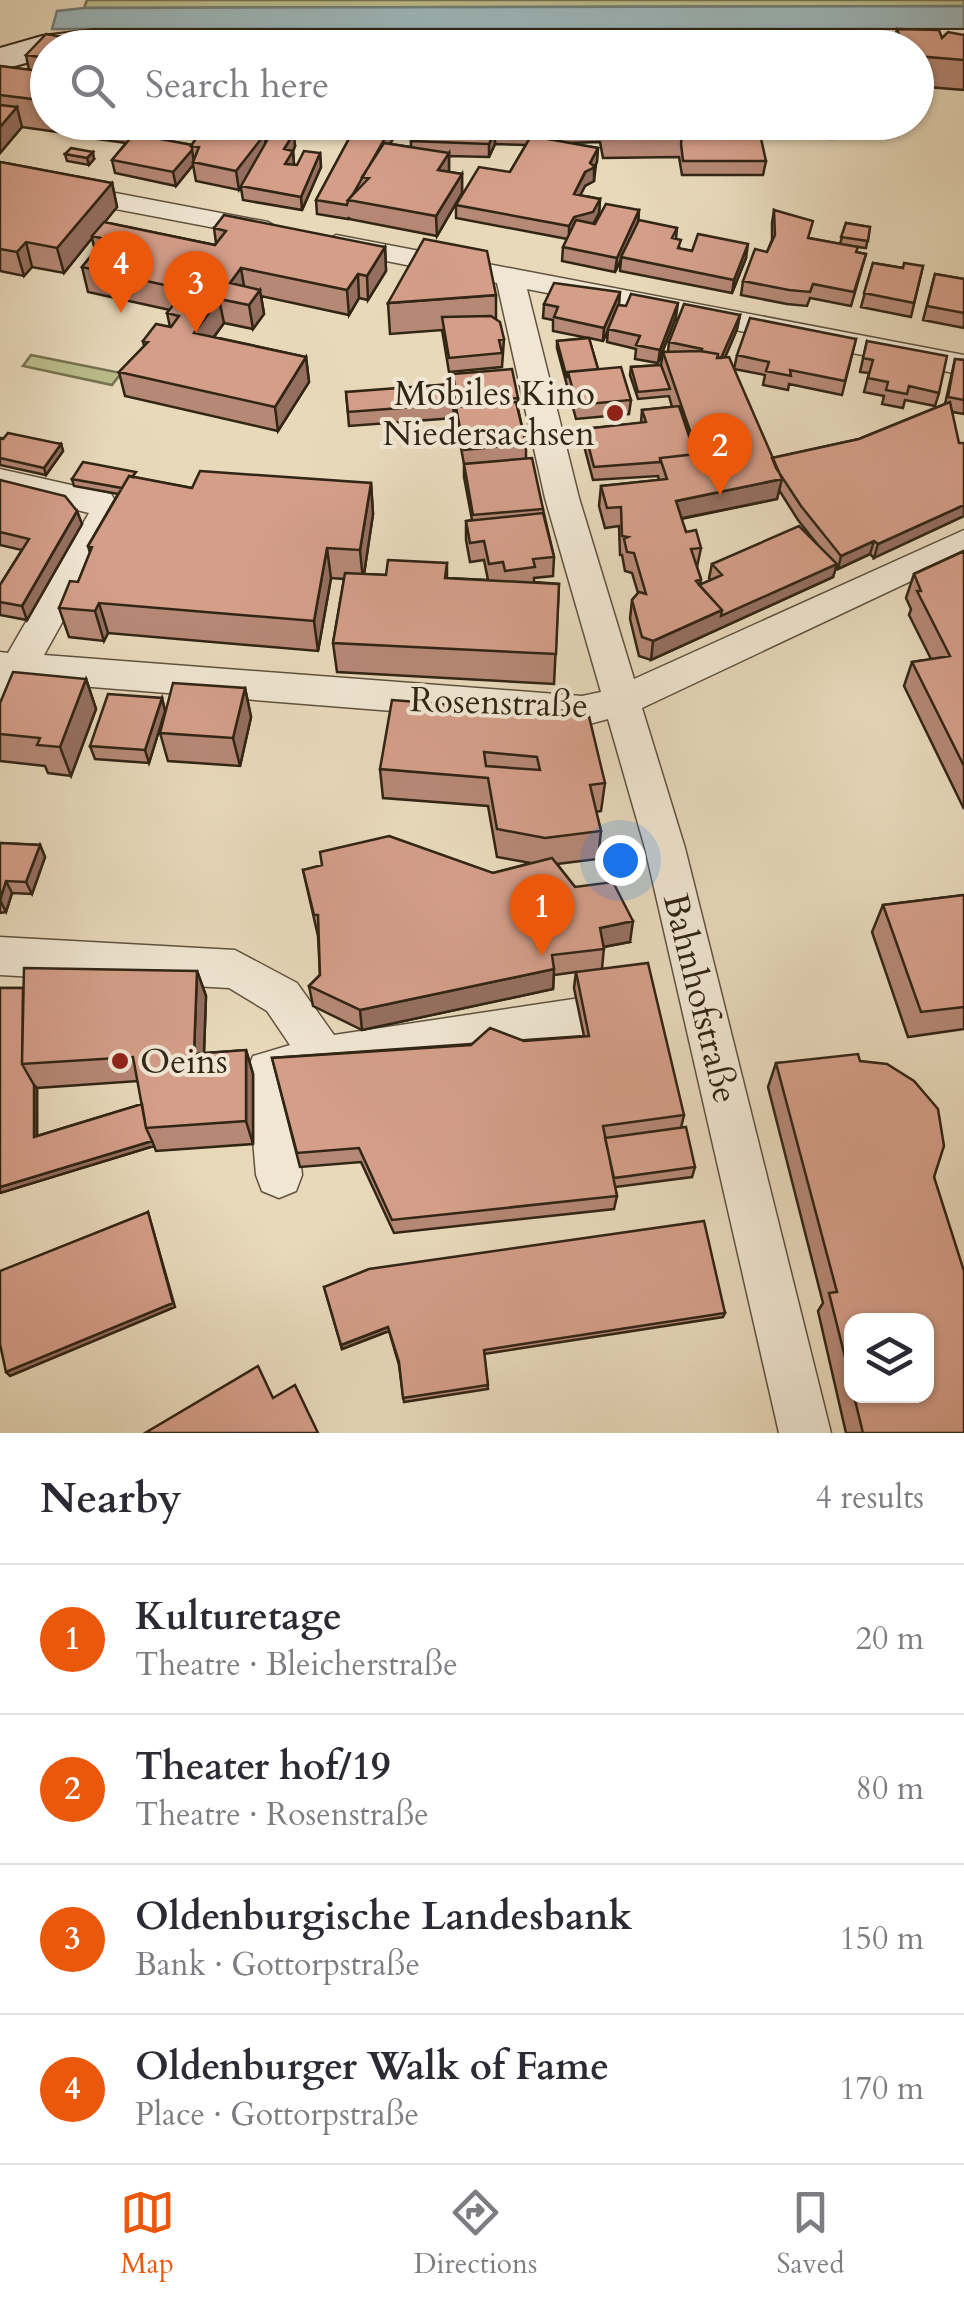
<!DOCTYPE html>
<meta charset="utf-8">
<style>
body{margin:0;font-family:Cardo,serif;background:#f2f2f3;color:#2b2b33}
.controls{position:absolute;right:30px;bottom:30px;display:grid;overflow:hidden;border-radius:20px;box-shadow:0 2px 8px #0004}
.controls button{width:90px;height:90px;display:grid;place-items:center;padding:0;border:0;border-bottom:2px solid #e1e1e2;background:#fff;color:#2b2b33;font:50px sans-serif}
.you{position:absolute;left:620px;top:860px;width:35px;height:35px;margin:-25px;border:8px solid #fff;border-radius:50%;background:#1a73e8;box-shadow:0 0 0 15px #1a73e833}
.badge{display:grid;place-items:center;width:65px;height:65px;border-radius:50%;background:#ea580c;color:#fff;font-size:32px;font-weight:700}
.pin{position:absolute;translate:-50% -82px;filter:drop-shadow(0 2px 5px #0008)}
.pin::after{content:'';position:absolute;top:52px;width:35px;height:30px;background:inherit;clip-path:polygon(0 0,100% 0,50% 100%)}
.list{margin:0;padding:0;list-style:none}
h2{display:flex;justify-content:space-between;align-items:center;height:130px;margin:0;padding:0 40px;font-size:42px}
h2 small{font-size:32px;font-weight:400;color:#7c7c81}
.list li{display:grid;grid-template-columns:65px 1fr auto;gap:30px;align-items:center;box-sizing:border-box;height:150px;padding:0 40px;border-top:2px solid #e1e1e2}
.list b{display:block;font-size:38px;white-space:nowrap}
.list p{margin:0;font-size:32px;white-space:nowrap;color:#7c7c81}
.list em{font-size:32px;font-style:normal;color:#7c7c81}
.icon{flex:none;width:55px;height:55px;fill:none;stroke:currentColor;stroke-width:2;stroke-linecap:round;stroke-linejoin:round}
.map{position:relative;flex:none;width:964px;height:1433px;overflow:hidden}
.search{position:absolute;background:#fff;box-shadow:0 2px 8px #0004;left:30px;right:30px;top:30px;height:110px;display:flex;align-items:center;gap:25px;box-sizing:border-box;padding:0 35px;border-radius:55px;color:#7c7c81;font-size:38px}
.sheet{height:730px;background:#fff}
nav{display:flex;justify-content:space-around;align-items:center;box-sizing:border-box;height:140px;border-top:2px solid #e1e1e2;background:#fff;font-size:28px;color:#7c7c81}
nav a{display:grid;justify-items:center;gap:5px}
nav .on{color:#ea580c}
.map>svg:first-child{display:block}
</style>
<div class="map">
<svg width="964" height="1433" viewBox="0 0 964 1433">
<rect width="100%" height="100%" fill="#e8d9bb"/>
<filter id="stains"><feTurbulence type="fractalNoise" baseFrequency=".002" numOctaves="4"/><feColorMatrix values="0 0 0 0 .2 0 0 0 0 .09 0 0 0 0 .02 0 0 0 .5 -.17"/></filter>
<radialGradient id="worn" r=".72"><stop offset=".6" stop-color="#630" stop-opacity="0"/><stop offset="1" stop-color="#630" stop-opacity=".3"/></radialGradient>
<path fill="#bbbe8c" stroke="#767250" stroke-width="2.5" d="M87,0H964V6L84,8Z
M31,355L121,373L112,385L23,366Z"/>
<path fill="#9cb7bb" stroke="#717d78" stroke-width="2.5" d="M964,6V29H52L57,11L84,8Z"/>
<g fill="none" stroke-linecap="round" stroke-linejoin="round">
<g stroke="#5f523e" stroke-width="3">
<path id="street" d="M0,171L268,222L282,230L268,238L0,187Z
M336,235L964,355V375L527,289L579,498L634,679L964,530V556L642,708L685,848L831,1433H779L645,848L608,719L582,726L29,682L13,710L0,715V652L8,653L89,513L0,491V469L111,494L123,513L44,655L582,696L601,692L545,498L497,283L326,249L322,243Z
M0,937L235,950L297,983L334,1035L580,998L595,1004L602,1018L595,1032L580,1038L293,1086L302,1175L296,1191L279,1198L262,1191L256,1175L247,1071L253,1056L290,1045L267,1011L229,988L0,975Z"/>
</g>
<g stroke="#312514" stroke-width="4">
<path id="secondary" d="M93,30H964V52H916V48H48V57L0,70V48L42,36Z"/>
</g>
<use href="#street" fill="#f0e6d3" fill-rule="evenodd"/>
<use href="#secondary" fill="#f0e6d3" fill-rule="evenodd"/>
</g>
<path fill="#b68876" stroke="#312514" stroke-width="2.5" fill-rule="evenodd" d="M897,29L942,38L964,35V90L916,86V48H893Z
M48,48V122H80L71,134L22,127L0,153V66L29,70L26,55Z
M87,122H273L265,138L266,143L295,146L293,151L294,165H297L320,153L321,167L302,210L243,200L241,188L239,190L196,181L193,165L176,186L115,173L112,160L126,143L89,138L86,125ZM150,124L201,130L192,145L141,136Z
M344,122H389L394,137L390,144L411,147V141L421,128V122H682V134L766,161L763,175H682L679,157L603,158L600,142L568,143L598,148L594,181L585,186L580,195L600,199L599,213L593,223L639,210L638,222L677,228L676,239L680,249L746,258L732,293L620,271L621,260L615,272L562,261L563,247L567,239L456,218V205L510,172L526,145L495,144L489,157L449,156V172L462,174V193L437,236L349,219V217L348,219L317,214L316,200L352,133L344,132Z
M825,122H863L859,138L830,139Z
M65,154L94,159L89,165L67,161Z
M0,162L112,183L117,207L104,222L215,245L216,243L214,228L385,247L386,271L368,300L359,298L349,315L261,296L264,314L253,329L224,323L214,337L306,357L309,382L278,431L125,396L119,372L144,346L143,341L170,327L167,313L170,310L88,292L82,267L95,251L92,238L64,273L32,267L24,276L0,271Z
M774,210L809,238L840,244L846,223L870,227L866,248L850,246L856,252L866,254L851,306L810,298L807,306L787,304L741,295L743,281L767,252L772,240V223Z
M873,263L903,268L923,266L911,317L861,307Z
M935,274L964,279V328L923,320Z
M496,295V319L504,339L502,367L449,372L442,330L390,334L388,303Z
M544,304L619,305L676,317L658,363L635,359L636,349L607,342L608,330L603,341L589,338L598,369L631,400L629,414L576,419L557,348V341L588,338L553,331V320L543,318Z
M740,315L737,329L725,357L772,458L859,439L945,404L955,359L964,360V414L952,412L874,558L870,554L838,569L836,567L833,577L651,660L639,656L630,619L632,600L638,593L632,573L625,571L622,555H620L619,526L605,528L599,506L601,486L659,480L658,476L593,480L583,442L584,429L641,423L642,410L672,407L669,396L638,399L630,375L631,367L661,365L663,352H668L669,342ZM779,490L798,520L817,544L712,564L709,578L711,580L700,585L701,579L697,567L701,548L686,532L681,519L777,499Z
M856,339L842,395L789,384L788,390L763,385L765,375L734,369L737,355Z
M867,341L939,393L935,406L905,400L903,408L882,404L884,396L864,392L869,373L860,372Z
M453,374L518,398V409L526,444V458L543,509L554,557L553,576L534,578V582L559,584L554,684L337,672L333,643L344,579L331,578L318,651L108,633L104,641L69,637L59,608L78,582L90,553L88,546L118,494L74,486L72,479L137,478L192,488L371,483L373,514L364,574L386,575L447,563V578L488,580L484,560L470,562L466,540V521L472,520L464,477V464L456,421Z
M346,392L453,404L454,418L349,426Z
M0,438L61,444L63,451L46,475L0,465Z
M0,480L82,524L27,620L0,615V585L22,550L0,545Z
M964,551V809L904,686L912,662L931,659L909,615L911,609L906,598L914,574Z
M86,679L96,709L71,776L48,773L45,766L0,761V703Z
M245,688L251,717L240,766L168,761L160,733Z
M162,698L165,711L149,763L95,759L90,746Z
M529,714L605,783L601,811L596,812L601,831L598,859L557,864L575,887L630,942L604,947L602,969L684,1115L681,1128L695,1167L692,1177L615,1187L617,1196L614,1209L394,1233L361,1162L300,1167L272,1058L584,1036L574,988L576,972L554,975L553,989L362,1030L313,1006L309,986L320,975L318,936L303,870L493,873L531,863L497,857L488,806L383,798L380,769Z
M0,843L40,845L45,857L32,894L12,893L6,912L0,913Z
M964,895V1029L908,1037L872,932L883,905Z
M197,971L206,996L204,1053L246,1050L253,1074V1144L156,1151L154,1146L0,1193V988H23ZM138,1081L142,1104L37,1136V1088Z
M860,1061L934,1177L964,1433H846L818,1311L823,1303L768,1087L776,1063ZM852,1320L926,1396H852Z
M324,1287L725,1313L723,1317L484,1354L488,1389L404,1402L399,1365L389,1331L342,1349Z"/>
<path fill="#946f60" stroke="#312514" stroke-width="2.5" d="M17,107L22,127L0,153V127Z
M68,122H79L71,134Z
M138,122L150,124L135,144L132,131Z
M261,122H273L265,138L267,154L239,190L236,171Z
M393,124L394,137L369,181V178L363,177Z
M495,131V144L489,157V144Z
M294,133L295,146L293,151L294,164L287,177L284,149Z
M598,148L597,162L594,167V181L585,186L574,208V194Z
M192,150L194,162H193V165L176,186L173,172Z
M93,152L94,159L89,165L87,158Z
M320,153L321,167L302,210L301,197Z
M449,153V172L438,170Z
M462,174V193L437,236L436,216Z
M112,183L117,207L64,273L57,248Z
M600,199L599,213L592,226L569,240V226L574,217Z
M639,210L638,224L615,272L617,258Z
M26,242L32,267L24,276L17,252Z
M748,244L746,258L732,293L734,280Z
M385,247L386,271L368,300L367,276Z
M241,268L245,292L230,283Z
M358,274L359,298L349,315L347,290Z
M260,290L264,314L253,329L249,305Z
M620,292L619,306L603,341L604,328Z
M219,299L224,323L199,357L194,333Z
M678,303L676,317L658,363L660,350Z
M740,315L737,329L718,374L720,360Z
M306,357L309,382L278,431L275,407Z
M61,444L63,451L46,475L44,468Z
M782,479L777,499L673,520L676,501Z
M371,483L373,514L363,581L360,550Z
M964,505V516L874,558L878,544Z
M77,511L82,524L27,620L22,606Z
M874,541L870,554L838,569L841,556Z
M327,548L331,578L318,651L314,621Z
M837,564L833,577L651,660L653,641L722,610Z
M99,603L108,633L104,641L95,611Z
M86,679L96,709L71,776L60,747Z
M245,688L251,717L240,766L233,738Z
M162,698L165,711L149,763L145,750Z
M40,845L45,857L32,894L26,882Z
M6,881L12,893L6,912L0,900Z
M633,921L630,942L597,948L600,928Z
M554,969L553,989L362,1030L360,1010Z
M197,971L206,996L203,1078L194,1054Z
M246,1050L253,1074V1144L246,1121Z
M34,1085L37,1088V1142L34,1137Z
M152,1141L154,1146L0,1193V1187Z
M148,1212L175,1307L10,1376L6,1372Z
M388,1327L389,1331L342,1349L341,1345Z"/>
<path fill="#d49e89" stroke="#312514" stroke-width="2.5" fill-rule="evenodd" d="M897,29L939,30L942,38L948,32L964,35V60L916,56V48H903Z
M656,30L658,44H671L670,36H741L744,48H596L594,31Z
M534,31H584L586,48H535Z
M46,34L75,39L117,38L116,48H48V68L40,67L47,58L26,55Z
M235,37L232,48H143L146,38Z
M882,38L886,48H756L754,39Z
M0,66L48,72V101L0,95Z
M0,105L17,107L0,127Z
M87,122H138L132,131L86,125Z
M207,122H261L255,133L265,134L236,171L193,162L199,147L191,146Z
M344,122H358L356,126L343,125Z
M358,122L393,124L353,194L348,200L347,205L316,200Z
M604,122H682L683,127L605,128Z
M414,127L495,131L489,144L411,141Z
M273,130L294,133L284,149L293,151L285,164L297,165L304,151L320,153L301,197L241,186Z
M134,134L192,145V150L173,172L112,160Z
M682,134H760L766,161H683L681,144Z
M531,136L598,148L590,163L595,167L585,172L574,194L600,199L593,212L574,217L569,226L456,205L479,167L510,172Z
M384,143L449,153L438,170L462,174L436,216L348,200L369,178L362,177Z
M71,148L93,152L87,158L65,154Z
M0,162L112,183L57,248L26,242L17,252L0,249Z
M606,204L639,210L617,258L563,247L576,220L595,224Z
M774,210L813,221L808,238L858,247L856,252L866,254L854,292L813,284L810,292L789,290L743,281L755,249L767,252L775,235Z
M224,215L385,247L367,276L358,274L347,290L241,268L230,283L260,290L249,305L219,299L194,333L306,357L275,407L119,372L148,342L143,341L156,324L171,327L179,316L167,313L177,300L189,302L197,292L82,267L105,239L92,236L104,222L215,245L226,231L214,228Z
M639,220L677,228L672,238L681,240L678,248L692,251L698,234L748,244L734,280L621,257Z
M846,223L870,227L868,241L841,237Z
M424,239L487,251L496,295L388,303Z
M873,263L903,268L904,263L923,266L914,303L864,293Z
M935,274L964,279V313L927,306Z
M554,283L620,292L604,328L554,317L558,307L544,304Z
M631,294L678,303L660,350L636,345L640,336L608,329L618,305L626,306Z
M684,304L740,315L721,358H718V354L701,351L702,349L669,342Z
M491,316L500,322L504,339L499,340L502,353L449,358L442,317Z
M750,318L856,339L845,381L790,370L791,376L766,371L769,362L737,355Z
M589,338L598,369L568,372L567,378L557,341Z
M867,341L947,356L939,393L909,386L907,394L886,390L888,382L868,378L873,360L863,358Z
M700,351L718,354L717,358L729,357L782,479L676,501L686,532L696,530L701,548L691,549L701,579L696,581L722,610L653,641L642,637L632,600L639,592L646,594L634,553L627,552L624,539L628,537L622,536L621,507L607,508L601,486L667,479L660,458L698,454L663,352Z
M955,359L964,360V400L948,397Z
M661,365L670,389L638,392L631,367Z
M621,367L631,400L577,405L568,372Z
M512,369L518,398L458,403L453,374Z
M450,384L453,404L348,412L346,392Z
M516,402L526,444L464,450L456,407Z
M950,402L959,443H964V505L878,544L874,541L841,556L801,506L776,468L772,458L859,439Z
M679,406L695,454L660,458V462L594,467L584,429L646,422L642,410Z
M8,433L61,444L44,468L0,458V438L3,439Z
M532,458L543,509L473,515L464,464Z
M83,462L136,472L132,477L129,476L122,488L72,479Z
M200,471L371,483L360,550L327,548L314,621L99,603L95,611L59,608L70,581L78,582L92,547L88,546L129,476L192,488Z
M0,480L65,496L77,511L22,606L0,602V585L29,539L0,532Z
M543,513L554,557L533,559L535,567L505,571L503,562L489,564L484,541L470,543L466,521Z
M799,526L837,564L721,616L722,610L699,585L722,575L712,564Z
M964,551V766L912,662L950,656L917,591H921L914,574Z
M388,560L447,563L445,578L559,584L556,654L333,643L345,573L386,575Z
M13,672L86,679L60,747L37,745L40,738L0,734V703Z
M173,683L245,688L233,738L160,733Z
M108,694L162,698L145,750L90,746Z
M392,700L528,711L529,714L587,708L605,783L590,785L601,831L545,838L497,829L488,778L380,769ZM484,752L537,757L540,770L486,766Z
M389,836L493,873L552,858L575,887L613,882L633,921L600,928L604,949L552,955L554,969L360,1010L309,986L320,975L318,915H314L303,870L322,865L320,852Z
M0,843L40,845L26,882L6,881L0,900Z
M964,895V1007L921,1012L883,905Z
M648,963L684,1115L603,1126L617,1196L392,1220L359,1148L297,1153L272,1058L471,1045L490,1028L524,1041L589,1036L576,972Z
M24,968L197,971L194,1054L246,1050V1121L146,1128L133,1057L22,1064Z
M0,988H23L22,1064L34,1085V1137L142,1104L146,1128L152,1141L0,1187Z
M858,1054L860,1061L887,1064L914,1081L938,1109L944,1146L934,1177L964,1271V1433H863L854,1396H926V1320H852V1385L829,1293L837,1292L776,1063Z
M686,1127L695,1167L614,1178L605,1138Z
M148,1212L173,1303L6,1372L0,1344V1271Z
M704,1221L725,1313L484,1350L488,1385L403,1398L399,1362L388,1327L341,1345L324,1287L369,1269Z
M258,1366L273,1398L295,1385L318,1433H145Z"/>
<g fill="#8f2418" stroke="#f0e6d3" stroke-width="4">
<circle cx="615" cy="413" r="10"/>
<circle cx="120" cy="1061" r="10"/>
</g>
<g text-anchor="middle" stroke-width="8" stroke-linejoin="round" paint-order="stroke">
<g font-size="35" fill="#312514" stroke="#f0e6d3" text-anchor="end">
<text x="595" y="405">Mobiles Kino<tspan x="595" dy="40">Niedersachsen</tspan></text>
<text x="140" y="1073" text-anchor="start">Oeins</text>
</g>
<g font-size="35" fill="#312514" stroke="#f0e6d3">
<text transform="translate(499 702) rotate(2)" y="12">Rosenstraße</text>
<text transform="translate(701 998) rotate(76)" y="12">Bahnhofstraße</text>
</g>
</g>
<rect width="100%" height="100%" filter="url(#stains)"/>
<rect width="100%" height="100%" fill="url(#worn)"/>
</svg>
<div class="controls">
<button><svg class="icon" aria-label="layers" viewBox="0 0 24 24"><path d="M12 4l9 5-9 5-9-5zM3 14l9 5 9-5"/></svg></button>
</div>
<div class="you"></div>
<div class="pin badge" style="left:542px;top:956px">1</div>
<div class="pin badge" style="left:720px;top:495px">2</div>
<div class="pin badge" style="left:196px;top:333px">3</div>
<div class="pin badge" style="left:121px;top:313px">4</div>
<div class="search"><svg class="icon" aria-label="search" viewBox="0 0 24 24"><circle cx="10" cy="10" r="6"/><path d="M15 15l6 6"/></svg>Search here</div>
</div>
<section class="sheet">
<h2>Nearby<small>4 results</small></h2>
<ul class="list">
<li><span class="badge">1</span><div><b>Kulturetage</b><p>Theatre · Bleicherstraße</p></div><em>20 m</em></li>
<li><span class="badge">2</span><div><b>Theater hof/19</b><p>Theatre · Rosenstraße</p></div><em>80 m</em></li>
<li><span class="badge">3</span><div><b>Oldenburgische Landesbank</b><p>Bank · Gottorpstraße</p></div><em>150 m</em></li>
<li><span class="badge">4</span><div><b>Oldenburger Walk of Fame</b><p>Place · Gottorpstraße</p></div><em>170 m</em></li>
</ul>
</section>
<nav>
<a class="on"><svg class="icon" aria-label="map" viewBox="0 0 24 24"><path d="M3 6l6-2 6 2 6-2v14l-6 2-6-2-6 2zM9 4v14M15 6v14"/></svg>Map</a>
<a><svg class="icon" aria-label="directions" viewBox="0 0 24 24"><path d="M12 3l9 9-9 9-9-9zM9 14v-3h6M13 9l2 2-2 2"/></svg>Directions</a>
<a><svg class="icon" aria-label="saved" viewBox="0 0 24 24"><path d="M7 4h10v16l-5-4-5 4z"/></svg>Saved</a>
</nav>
